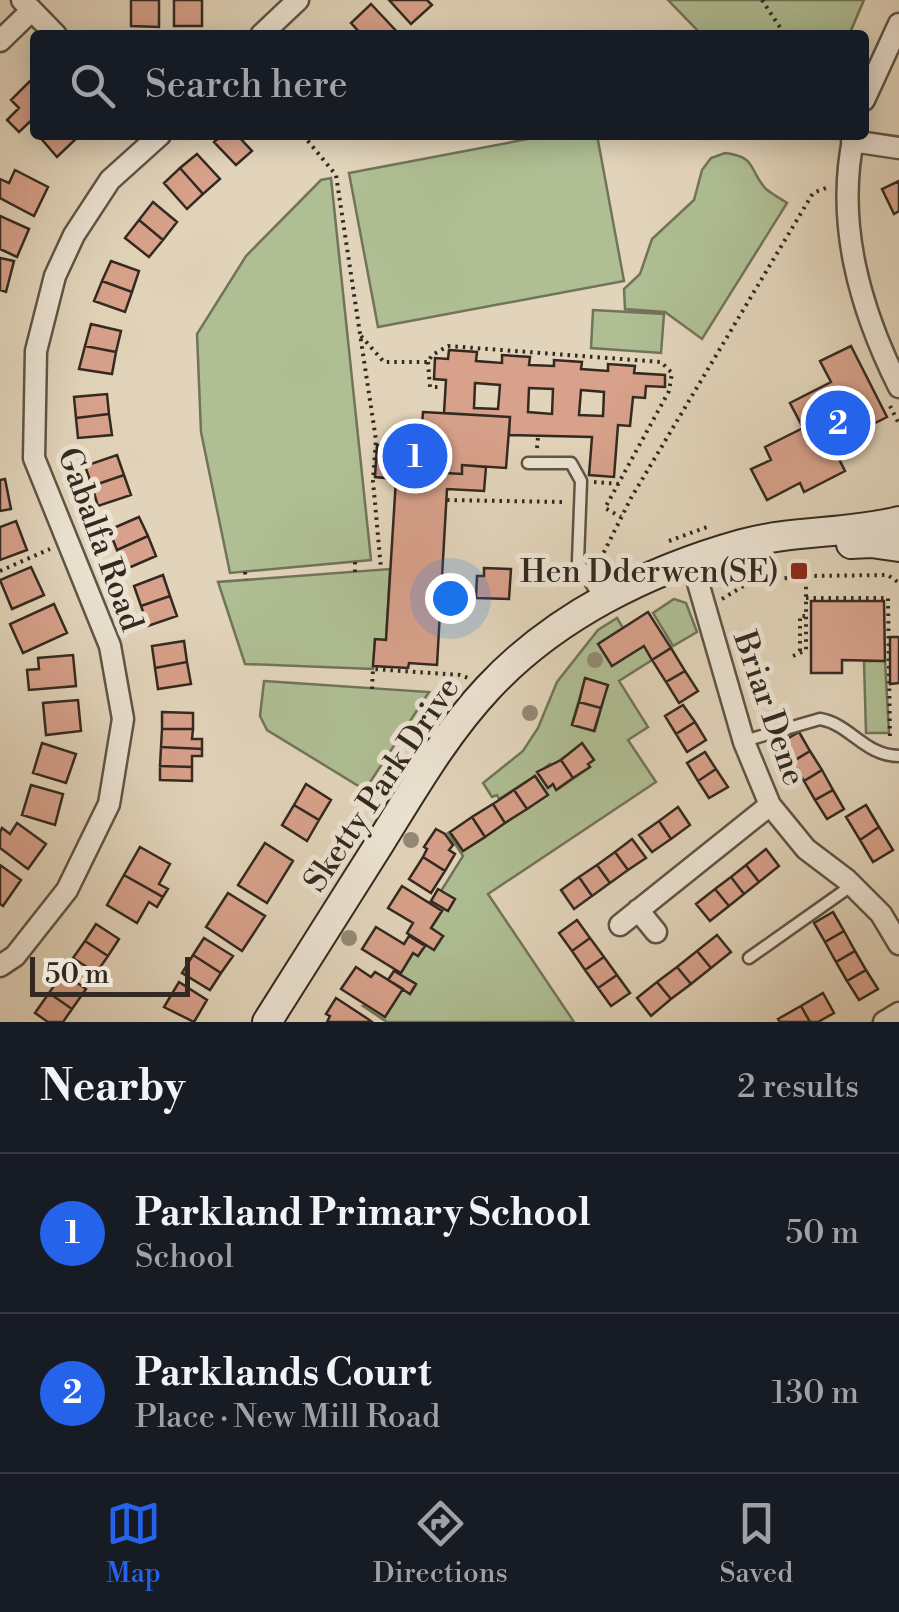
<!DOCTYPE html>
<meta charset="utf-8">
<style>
body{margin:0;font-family:"Libre Bodoni",serif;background:#242831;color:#f1f3f6}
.scale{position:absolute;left:30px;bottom:25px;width:160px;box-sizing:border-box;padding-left:10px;border:5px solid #332920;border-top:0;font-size:28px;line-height:35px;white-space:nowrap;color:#332920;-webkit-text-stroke:8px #ece3d2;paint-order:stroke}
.you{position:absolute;left:450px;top:598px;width:35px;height:35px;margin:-25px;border:8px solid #fff;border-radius:50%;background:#1a73e8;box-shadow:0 0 0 15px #1a73e833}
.badge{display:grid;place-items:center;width:65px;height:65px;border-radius:50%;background:#2563eb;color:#fff;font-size:32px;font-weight:700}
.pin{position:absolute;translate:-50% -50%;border:5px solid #fff;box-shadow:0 2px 10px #0006}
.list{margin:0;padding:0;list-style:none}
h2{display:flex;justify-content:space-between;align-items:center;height:130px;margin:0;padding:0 40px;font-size:42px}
h2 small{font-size:32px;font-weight:400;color:#9ea1a6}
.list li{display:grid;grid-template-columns:65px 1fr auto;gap:30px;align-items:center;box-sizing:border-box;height:160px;padding:0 40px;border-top:2px solid #363941}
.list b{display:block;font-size:38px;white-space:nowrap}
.list p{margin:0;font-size:32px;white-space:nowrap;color:#9ea1a6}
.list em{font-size:32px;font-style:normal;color:#9ea1a6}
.icon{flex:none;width:55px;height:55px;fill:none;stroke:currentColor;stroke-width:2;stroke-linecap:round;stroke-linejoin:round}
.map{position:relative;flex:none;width:899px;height:1022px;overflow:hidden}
.search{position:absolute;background:#171b24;box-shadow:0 5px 25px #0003;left:30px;right:30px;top:30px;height:110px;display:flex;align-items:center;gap:25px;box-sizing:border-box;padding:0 35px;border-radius:10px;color:#9ea1a6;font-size:38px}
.sheet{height:450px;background:#171b24}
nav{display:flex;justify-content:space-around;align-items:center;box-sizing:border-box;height:140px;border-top:2px solid #363941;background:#171b24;font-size:28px;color:#9ea1a6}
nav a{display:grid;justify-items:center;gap:5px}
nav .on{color:#2563eb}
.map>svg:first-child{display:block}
</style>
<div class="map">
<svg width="899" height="1022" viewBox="0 0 899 1022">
<rect width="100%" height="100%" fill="#e2d4ba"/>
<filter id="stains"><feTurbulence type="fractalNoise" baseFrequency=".002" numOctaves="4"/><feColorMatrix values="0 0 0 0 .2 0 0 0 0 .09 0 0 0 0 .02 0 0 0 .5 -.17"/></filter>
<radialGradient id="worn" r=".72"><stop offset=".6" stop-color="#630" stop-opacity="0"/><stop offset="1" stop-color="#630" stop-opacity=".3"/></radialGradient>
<path fill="#afbe93" stroke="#71745a" stroke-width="2.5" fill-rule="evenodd" d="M668,0H864L849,35H702Z
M549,135H597L624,281L378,327L349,173Z
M725,153C758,157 748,170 766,189C772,194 781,199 787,203L702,339L665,312L625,309L624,289L640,274L652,239L694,200L702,170L711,158Z
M331,178L371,560L230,573L201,432L197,334L246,256L321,180Z
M593,310L664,314L661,353L591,348Z
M390,569L386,640L375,639L373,669L245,664L218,582Z
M674,599L686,603L697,632L673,646L653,613Z
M617,618L623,628L612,665L644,646L652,660L619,681L648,727L628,740L656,782L488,894L574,1022H387L363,1006L403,989L410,994L416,985L393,970L401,972L413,953L418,956L426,944L443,936L431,928L444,908L441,891L463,856L448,833L450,832L464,850L547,795L535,776L499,799L497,795L492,797L483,783L523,751L538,728L557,682L598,630ZM585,679L607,685L595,731L572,724ZM582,744L593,760L588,764L590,767L557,790L553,784L548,787L538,773L550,764L552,766Z
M864,661H885L889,733H866Z
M264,681L429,692L365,790L267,730L260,716Z"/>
<path fill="#d8a18b" stroke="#332920" stroke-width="2.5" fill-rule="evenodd" d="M131,0H159V27L131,26Z
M174,0H202V26H174Z
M389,0H427L432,5L411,24Z
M371,4L400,35H362L351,23Z
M35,76V117L19,132L7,120L19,108L11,100Z
M38,135H80L57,157Z
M222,135H237L252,151L236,165L214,142Z
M197,154L220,179L203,194L180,168Z
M180,168L203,194L187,209L164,183Z
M15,170L48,187L34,216L0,198V179L9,183Z
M899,181V211L894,214L882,189Z
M153,202L177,222L163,240L139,220Z
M0,216L29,229L17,257L0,249Z
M139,220L163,240L149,257L125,238Z
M0,258L14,261L6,292L0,290Z
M111,261L139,271L132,292L102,281Z
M102,281L132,292L125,312L94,301Z
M91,324L121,331L116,352L85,346Z
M85,346L116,352L112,374L79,369Z
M851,346L887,417L832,445L845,471L804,492L800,483L767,500L751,469L771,460L765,447L803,428L790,403L831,382L820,361Z
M449,350L477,352L476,361L502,363V355L530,357L529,365L554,366V360L582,362L581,369L608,371V364L635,366L634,373L665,375V387L646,386L645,398L633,397L630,426L618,425L614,477L589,475L592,437L509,435L510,417L444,413L446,380L434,379L435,358L448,359ZM475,383L500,385L498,409L474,408ZM529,388L553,389L552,414L528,412ZM581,390L604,392L603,416L579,415Z
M107,394L109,414L76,418L74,397Z
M423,412L510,417L506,468L462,465V474L446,473V463L419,462Z
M109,414L112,435L78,438L76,418Z
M377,445L420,447L419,462L446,463V473L462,474V465L486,467L484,491L447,489L437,665L409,663L408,668L373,666L375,639L386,640L396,479L375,477Z
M117,455L124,475L92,486L85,466Z
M124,475L131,495L98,506L92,486Z
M5,479L11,509L0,511V480Z
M139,517L148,536L117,550L109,530Z
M16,521L27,550L0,560V527Z
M148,536L156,556L126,569L117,550Z
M31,567L44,595L12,609L0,580Z
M484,568L511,569L509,599L476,598L477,576H484Z
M163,575L170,596L141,606L134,586Z
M170,596L177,616L148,626L141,606Z
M811,601H884L885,661L842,660V673H811Z
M54,604L67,633L23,653L10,624Z
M648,612L671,648L652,660L644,646L612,666L598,644Z
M890,637H899V683L890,684Z
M184,641L187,662L155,668L152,646Z
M671,648L685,671L666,682L652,660Z
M73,655L76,686L29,690L27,670L39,669L38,658Z
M187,662L191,684L158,689L155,668Z
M685,671L698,691L679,703L666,682Z
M585,678L608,685L601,708L579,702Z
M78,700L81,731L46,735L43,703Z
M579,702L601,708L594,731L572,725Z
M683,705L695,722L676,734L665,716Z
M162,712L193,713V729H162Z
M695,722L706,740L687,752L676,734Z
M162,729H193L192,739H202V749L161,747Z
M799,732L810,751L792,762L780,743Z
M42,743L76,754L66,783L33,773Z
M582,743L594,760L588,764L590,767L573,778L561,760Z
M161,747L202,749V756H192V767L160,766Z
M810,751L822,770L804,781L792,762Z
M705,752L716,769L698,781L687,763Z
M561,760L573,778L556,790L553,784L548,788L537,772Z
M160,766L192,767V781L160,780Z
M716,769L728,787L709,798L698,781Z
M822,770L833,790L815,800L804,781Z
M535,776L548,795L527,809L514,790Z
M306,784L331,800L319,820L294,805Z
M31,785L63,794L55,825L22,815Z
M514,790L527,809L505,823L493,804Z
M833,790L844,809L827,819L815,800Z
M493,804L505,823L485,837L472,817Z
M294,805L319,820L307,841L282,825Z
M866,805L879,827L860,840L846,817Z
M678,807L690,825L671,839L659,821Z
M472,817L485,837L463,851L450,832Z
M659,821L671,839L652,852L639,835Z
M17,823L46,844L28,869L0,848V832L2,828L10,834Z
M879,827L893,850L873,862L860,840Z
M436,829L445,834L453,845L449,850L455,854L445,871L423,857L427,849L424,847Z
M632,839L646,858L628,870L615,852Z
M265,843L293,861L267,903L238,885Z
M140,847L170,864L159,884L168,889L163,897L124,875Z
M766,849L779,866L759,882L746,865Z
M615,852L628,870L610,883L597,865Z
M423,857L445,871L431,893L409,879Z
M0,865L21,880L3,906L0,904Z
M597,865L610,883L592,896L579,877Z
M746,865L759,882L744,894L731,877Z
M124,875L163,897L157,907L149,902L137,923L107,905Z
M579,877L592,896L574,909L561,890Z
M731,877L744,894L729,906L715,889Z
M402,886L442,911L431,928L443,936L434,950L407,933L413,923L388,908Z
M438,889L455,899L448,911L431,901Z
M715,889L729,906L710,921L696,904Z
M228,893L265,916L242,951L206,927Z
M833,912L844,931L825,942L814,923Z
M577,920L590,938L572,951L559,933Z
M96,924L119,939L108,956L85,941Z
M376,927L404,944L409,936L425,946L418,956L413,953L401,973L362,949Z
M844,931L855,951L836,962L825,942Z
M717,935L731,952L711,968L697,951Z
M204,938L233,956L221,973L193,955Z
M590,938L604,957L585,970L572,951Z
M85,941L108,956L96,973L73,958Z
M697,951L711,968L691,984L677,967Z
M855,951L866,970L847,981L836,962Z
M193,955L221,973L210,990L182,973Z
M604,957L617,975L598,988L585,970Z
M356,967L371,977L375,972L403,989L385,1017L341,989Z
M677,967L691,984L671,999L657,982Z
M866,970L878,989L859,1000L847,981Z
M394,971L416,984L410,994L388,980Z
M63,973L86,989L72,1009L49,993Z
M617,975L630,993L611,1006L598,988Z
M179,982L207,1000L194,1022L164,1007Z
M657,982L671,999L651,1016L637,998Z
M49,993L72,1009L63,1022H48L35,1013Z
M823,993L834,1013L818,1022H810L801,1006Z
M336,998L368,1019L372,1022H327L330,1016L326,1014Z
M801,1006L810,1022H780L778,1019Z"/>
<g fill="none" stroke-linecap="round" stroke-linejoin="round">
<g stroke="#5f5446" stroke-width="15">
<path id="lane" d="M528,463H571L581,481L578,561L600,599
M744,741L820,719C850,724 865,756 899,756
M749,958L851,886"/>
</g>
<g stroke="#5f5446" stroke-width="25">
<path id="street" d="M22,0L56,35
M261,35L298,0
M0,41L31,11
M864,100L899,24
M854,135C835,223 860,309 899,387
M852,141L899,148
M692,562L744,742L770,805L806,849L847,880L881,914L899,944
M638,910L656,932
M620,925L770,805
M0,966L15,956L67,890L109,804L123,719L110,646L34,458L36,351L55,276L74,235L110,180L160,135
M884,1022L899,1013"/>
</g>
<g stroke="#332920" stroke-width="32">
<path id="secondary" d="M851,544L871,543L899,547
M267,1022C305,962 342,903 380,843C413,790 445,734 488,688C555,616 649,570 742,544C793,530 848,534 899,521"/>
</g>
<path stroke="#332920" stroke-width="4" stroke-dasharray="2.5 5" stroke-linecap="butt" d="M762,0L785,35
M303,135L336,175L376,440L373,481L381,569
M361,336L384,362H428L432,355L448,346L661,362L672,373L669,391L605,508L621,517
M428,362L430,387H439
M890,406L899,424
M537,448L538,437
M594,482L620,484
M447,500L565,502
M669,541L707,527
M355,562V572
M597,566L631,498L813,193L826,188
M0,571L50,549
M245,572L246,580
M806,598H888L890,741
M722,599L750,582L806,576L888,575L899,583
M800,651V616H806
M793,656L806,650V576
M372,689L373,669L460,675L468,678"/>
<use href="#lane" stroke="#ece3d2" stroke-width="10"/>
<use href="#street" stroke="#ece3d2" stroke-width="20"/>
<use href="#secondary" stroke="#ece3d2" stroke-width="28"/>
</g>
<g fill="#938a75">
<circle cx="595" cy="660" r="8"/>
<circle cx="530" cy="713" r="8"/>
<circle cx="411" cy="840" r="8"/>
<circle cx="349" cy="938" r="8"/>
</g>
<rect fill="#8f2418" stroke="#ece3d2" stroke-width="4" x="789" y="561" width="20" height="20" rx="5"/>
<g text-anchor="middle" stroke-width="10" stroke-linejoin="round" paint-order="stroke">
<g font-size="32" fill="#332920" stroke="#ece3d2">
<text transform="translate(101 539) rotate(70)" y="11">Gabalfa Road</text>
<text transform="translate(770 708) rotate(71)" y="11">Briar Dene</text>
<text transform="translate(381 784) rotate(-56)" y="11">Sketty Park Drive</text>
</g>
<g font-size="32" fill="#332920" stroke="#ece3d2" text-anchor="end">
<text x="779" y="582">Hen Dderwen(SE)</text>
</g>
</g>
<rect width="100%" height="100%" filter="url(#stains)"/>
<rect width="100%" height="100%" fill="url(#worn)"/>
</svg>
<div class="scale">50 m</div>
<div class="you"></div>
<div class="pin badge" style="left:415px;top:456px">1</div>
<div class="pin badge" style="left:838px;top:423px">2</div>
<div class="search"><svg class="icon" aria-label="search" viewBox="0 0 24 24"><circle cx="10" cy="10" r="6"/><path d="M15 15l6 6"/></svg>Search here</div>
</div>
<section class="sheet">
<h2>Nearby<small>2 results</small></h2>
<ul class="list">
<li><span class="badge">1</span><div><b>Parkland Primary School</b><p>School</p></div><em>50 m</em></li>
<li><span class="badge">2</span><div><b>Parklands Court</b><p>Place · New Mill Road</p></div><em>130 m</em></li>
</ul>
</section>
<nav>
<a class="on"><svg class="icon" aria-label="map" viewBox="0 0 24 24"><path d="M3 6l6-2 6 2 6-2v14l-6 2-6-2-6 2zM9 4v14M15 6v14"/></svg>Map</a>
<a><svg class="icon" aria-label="directions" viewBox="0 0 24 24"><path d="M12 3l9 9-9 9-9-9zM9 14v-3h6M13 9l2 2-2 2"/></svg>Directions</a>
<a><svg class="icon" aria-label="saved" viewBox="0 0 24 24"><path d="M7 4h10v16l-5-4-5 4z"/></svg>Saved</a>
</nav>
